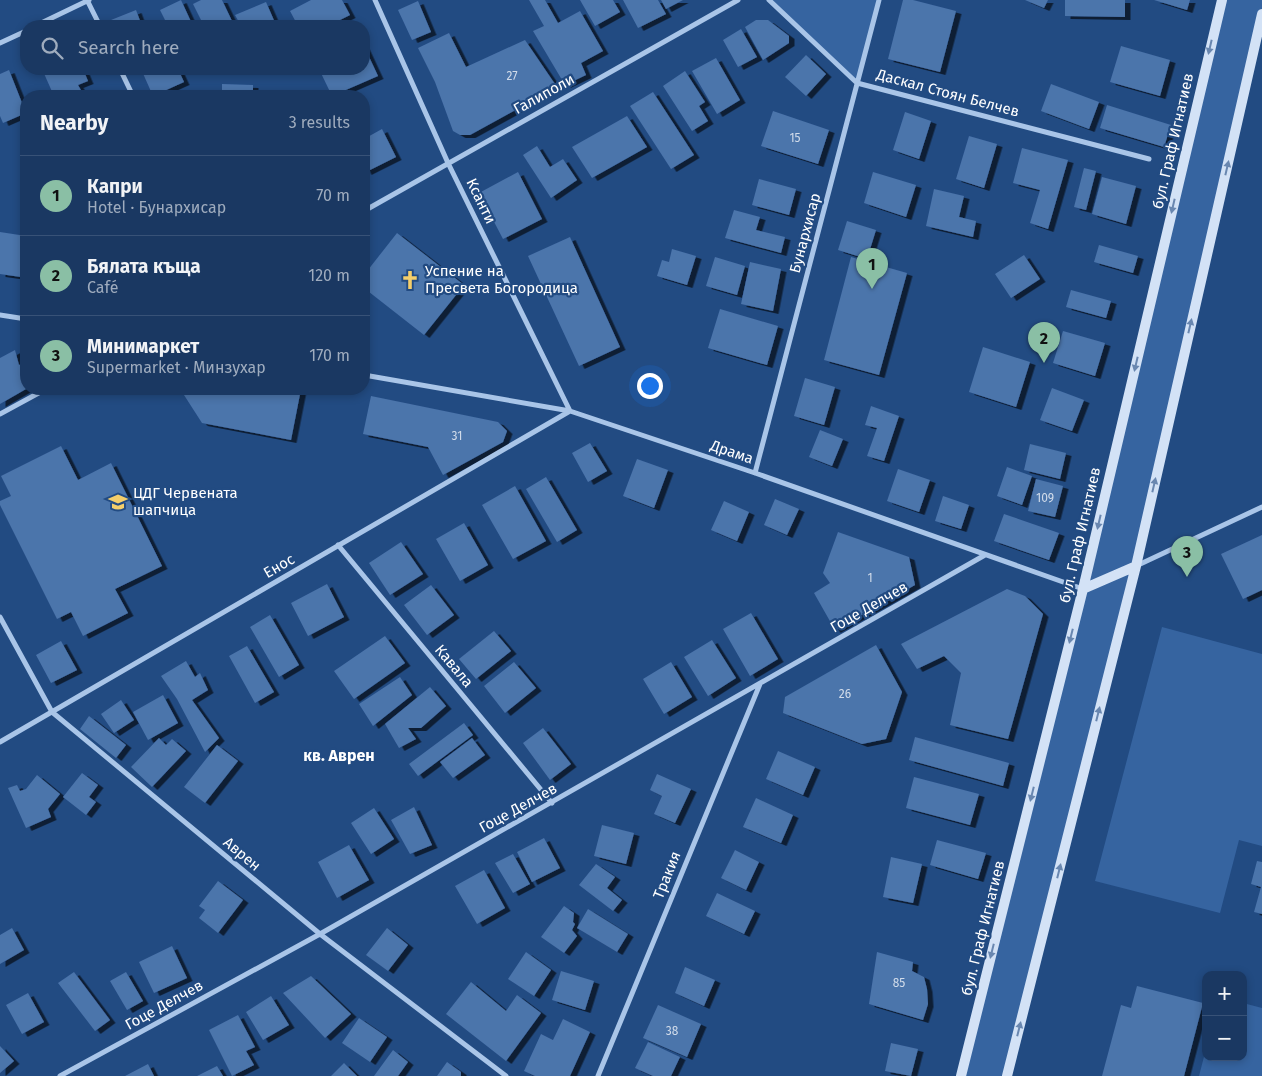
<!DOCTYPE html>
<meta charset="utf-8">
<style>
body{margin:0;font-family:"Fira Sans",sans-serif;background:#27436b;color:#f1f3f6}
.controls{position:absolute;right:15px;bottom:15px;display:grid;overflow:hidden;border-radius:10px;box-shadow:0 2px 8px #0003}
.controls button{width:45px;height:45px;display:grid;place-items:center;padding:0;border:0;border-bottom:1px solid #385277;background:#1a3862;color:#f1f3f6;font:25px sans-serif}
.you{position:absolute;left:649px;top:385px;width:18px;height:18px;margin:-12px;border:4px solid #fff;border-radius:50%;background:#1a73e8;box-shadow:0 0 0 8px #1a73e833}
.badge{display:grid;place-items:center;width:32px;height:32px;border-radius:50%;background:#8abfa5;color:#111;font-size:16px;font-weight:700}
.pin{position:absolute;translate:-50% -41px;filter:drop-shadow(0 1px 2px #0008)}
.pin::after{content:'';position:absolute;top:26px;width:18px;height:15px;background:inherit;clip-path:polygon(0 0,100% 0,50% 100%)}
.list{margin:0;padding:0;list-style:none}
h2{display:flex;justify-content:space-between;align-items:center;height:65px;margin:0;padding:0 20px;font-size:21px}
h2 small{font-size:16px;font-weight:400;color:#9facbe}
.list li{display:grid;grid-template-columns:32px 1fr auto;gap:15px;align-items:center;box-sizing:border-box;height:80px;padding:0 20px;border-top:1px solid #385277}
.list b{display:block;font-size:19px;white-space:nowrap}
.list p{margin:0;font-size:16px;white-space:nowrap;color:#9facbe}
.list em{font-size:16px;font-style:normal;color:#9facbe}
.icon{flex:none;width:28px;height:28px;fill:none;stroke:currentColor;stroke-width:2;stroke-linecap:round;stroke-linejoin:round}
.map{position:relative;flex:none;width:1262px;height:1076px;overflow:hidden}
.search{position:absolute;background:#1a3862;box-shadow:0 2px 8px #0003;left:20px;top:20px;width:350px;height:55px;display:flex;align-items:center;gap:12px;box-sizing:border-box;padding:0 18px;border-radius:20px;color:#9facbe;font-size:19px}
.panel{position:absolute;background:#1a3862;box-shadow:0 2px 8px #0003;left:20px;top:90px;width:350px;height:305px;border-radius:20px}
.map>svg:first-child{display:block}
</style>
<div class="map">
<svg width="1262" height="1076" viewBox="0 0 1262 1076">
<defs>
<filter id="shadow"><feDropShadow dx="5.5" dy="3" stdDeviation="0" flood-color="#0009"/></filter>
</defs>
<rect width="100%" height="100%" fill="#224b82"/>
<path fill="#3664a0" d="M769,0H879L857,83Z
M1222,0H1262V14L1136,566L1007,1076H961Z
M1162,627L1262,654V846L1239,840L1220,913L1095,881Z
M1243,1003L1262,1008V1076H1199L1206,1049V1057H1243Z"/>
<path fill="#4b74ab" filter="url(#shadow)" d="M181,0L193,26H168L160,10Z
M201,0H222L232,21L220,26H204L193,4Z
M311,0H342L350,15L340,20L343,26H298L290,11Z
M529,0H545L558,23L580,11L603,51L581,63L586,75L565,85L533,31L544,26Z
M580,0H613L620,12L595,26Z
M623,0H658L666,14L638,28Z
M661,0H683L666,9Z
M903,0H913L956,11L940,72L888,59Z
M1025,0H1048L1044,8Z
M1065,0H1125V17L1065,16Z
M1154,0H1190L1187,10Z
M418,1L431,32L412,40L398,10Z
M266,2L276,25L241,26L235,15Z
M136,10L142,26H114L111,20Z
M756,20H768L789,36V43L763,60L745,27Z
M741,29L757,57L738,67L723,40Z
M449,33L466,67L525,40L557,87L470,135H460L453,131L435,82L418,48Z
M364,46L378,76L332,96L319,69H364Z
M1121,46L1170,60L1160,96L1110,82Z
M806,55L826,74L806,96L785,77Z
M716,58L740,100L717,114L692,71Z
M42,69H83L88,81L78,85L82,92L73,96H54Z
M141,69H178L184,82L153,96Z
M9,70L26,113L3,123L0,116V74Z
M685,71L705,102L699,106L708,121L692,131L663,86Z
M222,84L253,85V96H222Z
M1051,84L1099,102L1089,129L1041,111Z
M653,92L694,155L671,169L630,106Z
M1107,105L1171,125L1164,147L1100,128Z
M773,111L829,130L818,164L761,146Z
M905,112L931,121L919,159L893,150Z
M627,116L647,147L592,178L572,147Z
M382,129L396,157L366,172L364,167V139Z
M969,136L997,144L984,188L956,179Z
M537,146L550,167L563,159L577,180L551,198L523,155Z
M1022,148L1068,160L1048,229L1030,223L1040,190L1013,183Z
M1084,168L1096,171L1086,210L1074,207Z
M518,172L542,219L503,239L479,193Z
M873,172L916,185L906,217L864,203Z
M1102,177L1136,186L1126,224L1092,214Z
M759,179L796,189L789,215L752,205Z
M934,189L964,196L959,217L976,221L973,237L926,226Z
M734,210L760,217L756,230L785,237L781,253L725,238Z
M847,221L876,230L867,259L838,250Z
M0,232L26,236L21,277L0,274Z
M397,233L464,285L424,335L364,288V275Z
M570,237L620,347L579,366L528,256Z
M1099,245L1138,256L1133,273L1094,262Z
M672,249L696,256L687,285L657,276L662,260L669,262Z
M1024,255L1040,279L1011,298L995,274Z
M715,257L745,266L737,295L706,286Z
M851,257L907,273L879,375L824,360Z
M750,262L781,269L773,311L741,304Z
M1071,290L1111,301L1106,318L1066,307Z
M720,309L778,326L767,365L708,348Z
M1063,331L1105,343L1095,376L1053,363Z
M983,347L1030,362L1016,407L969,392Z
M15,350L19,365L26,362V389L0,404V358Z
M805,378L835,387L824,425L794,416Z
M1052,388L1084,400L1072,431L1040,420Z
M185,389H301L291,440L202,423L184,395Z
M371,396L498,422L507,431L503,442L443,475L428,447L363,434Z
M871,406L899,416L884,461L867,456L877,428L865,425Z
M820,430L843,439L832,466L809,457Z
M590,443L607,471L588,482L572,453Z
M1030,444L1066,453L1060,479L1024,470Z
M61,446L78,480L111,463L162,566L115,589L128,613L83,636L71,612L57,619L0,505V501L11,496L1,476Z
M637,459L668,470L654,508L623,496Z
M1007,467L1032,476L1022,505L997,496Z
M898,469L930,480L919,512L887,501Z
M546,477L577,530L557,542L526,489Z
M1036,479L1063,486L1055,517L1028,511Z
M515,486L546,541L513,559L482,505Z
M943,496L969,505L961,529L935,521Z
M775,499L799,509L787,535L764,525Z
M724,501L749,512L737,541L711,530Z
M1004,514L1059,533L1049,560L994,541Z
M464,523L488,565L460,581L436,539Z
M838,532L909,557L915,585L835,630L814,593L830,583L823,573Z
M1262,535V590L1243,599L1221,554Z
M401,542L423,574L390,595L369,563Z
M327,584L344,617L308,636L291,603Z
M431,585L454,615L427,635L404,605Z
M1007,589L1025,596L1043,614L1008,739L950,725L961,673L944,656L917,669L901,644Z
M751,613L778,659L750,676L723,629Z
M270,615L299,665L279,677L250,627Z
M494,631L511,651L476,679L459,659Z
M385,636L405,663L354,699L334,671Z
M712,640L736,678L708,696L684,657Z
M61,641L77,670L51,683L36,655Z
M876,645L902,692L886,739L862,744L783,713L785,697Z
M247,646L274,692L255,703L229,656Z
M186,661L195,677L200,673L208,690L192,700L219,738L205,752L177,699L161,676Z
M514,662L536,688L505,713L484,686Z
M671,662L692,697L664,714L643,679Z
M400,677L412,695L373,726L359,704Z
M430,687L446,706L421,728H408L416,739L399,748L385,724Z
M163,695L178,723L148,740L133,712Z
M121,700L134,720L114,733L101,714Z
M89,716L126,745L116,758L80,729Z
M464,723L473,735L418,776L409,764Z
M543,728L571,764L550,780L523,743Z
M915,737L1009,763L1003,786L909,760Z
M159,738L166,745L172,739L186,751L152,787L131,767Z
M472,738L485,755L453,778L440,762Z
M217,745L238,761L205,803L184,787Z
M778,751L815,767L803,795L766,779Z
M82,773L98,785L89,797L96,802L86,815L63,797Z
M657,774L691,789L675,823L654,814L662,796L650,790Z
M37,775L60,794L48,809L51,817L26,828L8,788L17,785L20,791L26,789Z
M914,777L979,794L970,825L906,808Z
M756,798L793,815L781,843L743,827Z
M414,807L432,845L410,854L391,820Z
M374,808L394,839L371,854L351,823Z
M602,825L634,833L626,864L594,856Z
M544,838L560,868L532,882L517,852Z
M937,840L986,853L978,879L930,865Z
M349,845L369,880L337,898L318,862Z
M735,850L759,862L746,890L721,878Z
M513,854L530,884L513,893L495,863Z
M891,857L922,864L913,903L883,897Z
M1257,861L1262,862V914L1254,912L1261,887L1251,884Z
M596,864L615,877L607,888L622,900L613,911L579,885Z
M484,870L505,908L477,924L455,886Z
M218,881L243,900L218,933L199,918L205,910L199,906Z
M717,893L755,911L744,934L706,916Z
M564,906L574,913L573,922L575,924L572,930L577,936L564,953L541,937Z
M588,909L628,934L617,952L577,928Z
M12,928L24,950L0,964V935Z
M387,928L408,945L388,971L366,955Z
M172,946L187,978L154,993L139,962Z
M526,952L551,970L534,996L508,979Z
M877,952L913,962L912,971L924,977L927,989L928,1004L923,1020L869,1004Z
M685,967L715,980L704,1006L675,993Z
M561,971L594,981L585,1010L552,1000Z
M74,972L110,1020L95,1031L58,983Z
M126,972L143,1001L127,1010L110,981Z
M311,976L351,1014L325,1038L283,993Z
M471,982L506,1011L517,995L541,1013L506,1061L446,1014Z
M1137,986L1203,1003L1184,1076H1102L1121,1005L1131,1008Z
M28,993L44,1022L22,1034L6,1005Z
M271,996L289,1025L263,1040L246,1012Z
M658,1005L701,1024L687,1057L643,1038Z
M238,1015L255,1047L246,1051L254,1065L232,1076L209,1030Z
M359,1018L387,1037L370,1062L342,1043Z
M563,1019L590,1032L570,1076H535L524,1071L541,1034L553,1040Z
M648,1042L680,1057L671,1076H653L635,1068Z
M891,1043L918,1049L911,1076L885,1071Z
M0,1046L14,1061L0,1073Z
M393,1050L408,1062L398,1076H374Z
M447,1062L461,1072V1076H437Z
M344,1063L357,1076H331Z
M148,1064L154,1076H125Z
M217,1066L223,1076H197Z"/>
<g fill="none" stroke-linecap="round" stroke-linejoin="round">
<path stroke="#a9c5e8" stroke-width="5" d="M87,0L100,26
M769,0L857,83L1149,159
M35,26L89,0
M0,43L26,31
M120,69L133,96
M364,211L738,0
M0,315L26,319
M364,375L570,411L755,473L1083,589
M0,414L46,389
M755,473L879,0
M338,545L552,803
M1136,566L1262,507
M0,617L52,712L320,934L506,1076
M0,742L570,411L448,163L375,0
M60,1076L320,934L985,555
M598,1076L760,684"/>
<path stroke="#d3e2f6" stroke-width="10" d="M1083,589L1136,566
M961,1076L1083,589L1222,0
M1007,1076L1136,566L1262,14"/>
</g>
<defs><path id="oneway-solid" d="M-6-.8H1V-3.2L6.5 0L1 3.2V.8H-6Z" transform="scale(1.25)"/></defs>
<g fill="#6987b0">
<use href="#oneway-solid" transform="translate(1210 47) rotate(103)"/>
<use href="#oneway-solid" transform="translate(1227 168) rotate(-77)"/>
<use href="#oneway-solid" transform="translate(1173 206) rotate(103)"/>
<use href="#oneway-solid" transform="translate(1190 326) rotate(-77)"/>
<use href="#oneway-solid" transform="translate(1136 364) rotate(103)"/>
<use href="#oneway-solid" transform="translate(1154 485) rotate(-77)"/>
<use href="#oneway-solid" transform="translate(1099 522) rotate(103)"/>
<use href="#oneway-solid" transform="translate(1071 636) rotate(104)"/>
<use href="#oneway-solid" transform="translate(1098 714) rotate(-76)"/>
<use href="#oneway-solid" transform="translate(1032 794) rotate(104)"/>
<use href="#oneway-solid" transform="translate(1059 871) rotate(-76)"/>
<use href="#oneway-solid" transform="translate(992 951) rotate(104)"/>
<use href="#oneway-solid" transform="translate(1019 1029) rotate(-76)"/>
</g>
<defs>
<g id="church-bare" transform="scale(1.5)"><path d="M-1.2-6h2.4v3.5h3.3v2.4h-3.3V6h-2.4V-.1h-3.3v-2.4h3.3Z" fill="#f4ce6b" stroke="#224b82" stroke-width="2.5" paint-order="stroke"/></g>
<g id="school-bare" transform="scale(1.5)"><path d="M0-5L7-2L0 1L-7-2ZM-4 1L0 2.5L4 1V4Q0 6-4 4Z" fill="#f4ce6b" stroke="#224b82" stroke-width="2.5" paint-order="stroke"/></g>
</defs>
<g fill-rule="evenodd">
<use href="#church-bare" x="410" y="280"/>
<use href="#school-bare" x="118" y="502"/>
</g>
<g text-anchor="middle" stroke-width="4.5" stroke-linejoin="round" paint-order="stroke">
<g font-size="12" fill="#d2dcea">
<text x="512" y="80">27</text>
<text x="795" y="142">15</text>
<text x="457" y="440">31</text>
<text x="1045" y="502">109</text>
<text x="870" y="582">1</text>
<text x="845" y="698">26</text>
<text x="899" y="987">85</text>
<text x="672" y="1035">38</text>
</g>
<g font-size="15" fill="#fff" stroke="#224b82">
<text transform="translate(948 93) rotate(15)" y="5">Даскал Стоян Белчев</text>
<text transform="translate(544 94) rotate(-29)" y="5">Галиполи</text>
<text transform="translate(1173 141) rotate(-77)" y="5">бул. Граф Игнатиев</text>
<text transform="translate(481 201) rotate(64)" y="5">Ксанти</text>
<text transform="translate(805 233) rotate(-75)" y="5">Бунархисар</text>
<text transform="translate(732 452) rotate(19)" y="5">Драма</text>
<text transform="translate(1080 535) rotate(-77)" y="5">бул. Граф Игнатиев</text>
<text transform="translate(279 566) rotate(-30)" y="5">Енос</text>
<text transform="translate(869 607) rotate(-30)" y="5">Гоце Делчев</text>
<text transform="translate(454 666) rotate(50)" y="5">Кавала</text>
<text transform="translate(518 808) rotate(-29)" y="5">Гоце Делчев</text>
<text transform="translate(242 854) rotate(40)" y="5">Аврен</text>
<text transform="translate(667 875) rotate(-68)" y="5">Тракия</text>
<text transform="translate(983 928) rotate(-76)" y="5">бул. Граф Игнатиев</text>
<text transform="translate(164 1005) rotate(-29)" y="5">Гоце Делчев</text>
</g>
<g font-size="15" fill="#fff" stroke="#224b82" text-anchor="start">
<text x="425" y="276">Успение на<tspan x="425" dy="17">Пресвета Богородица</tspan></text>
<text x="133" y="498">ЦДГ Червената<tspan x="133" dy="17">шапчица</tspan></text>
</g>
<g font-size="16" font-weight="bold" fill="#fff" stroke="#224b82">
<text x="339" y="761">кв. Аврен</text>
</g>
</g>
</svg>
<div class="controls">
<button>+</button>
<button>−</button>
</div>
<div class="you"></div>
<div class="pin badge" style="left:872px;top:289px">1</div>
<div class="pin badge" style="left:1044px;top:363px">2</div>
<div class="pin badge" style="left:1187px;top:577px">3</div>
<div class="search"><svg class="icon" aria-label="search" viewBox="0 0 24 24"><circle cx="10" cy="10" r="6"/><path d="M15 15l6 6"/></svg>Search here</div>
<section class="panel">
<h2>Nearby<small>3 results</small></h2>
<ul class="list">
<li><span class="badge">1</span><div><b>Капри</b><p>Hotel · Бунархисар</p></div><em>70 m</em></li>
<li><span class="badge">2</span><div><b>Бялата къща</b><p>Café</p></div><em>120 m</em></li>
<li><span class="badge">3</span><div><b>Минимаркет</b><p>Supermarket · Минзухар</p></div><em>170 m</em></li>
</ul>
</section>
</div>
